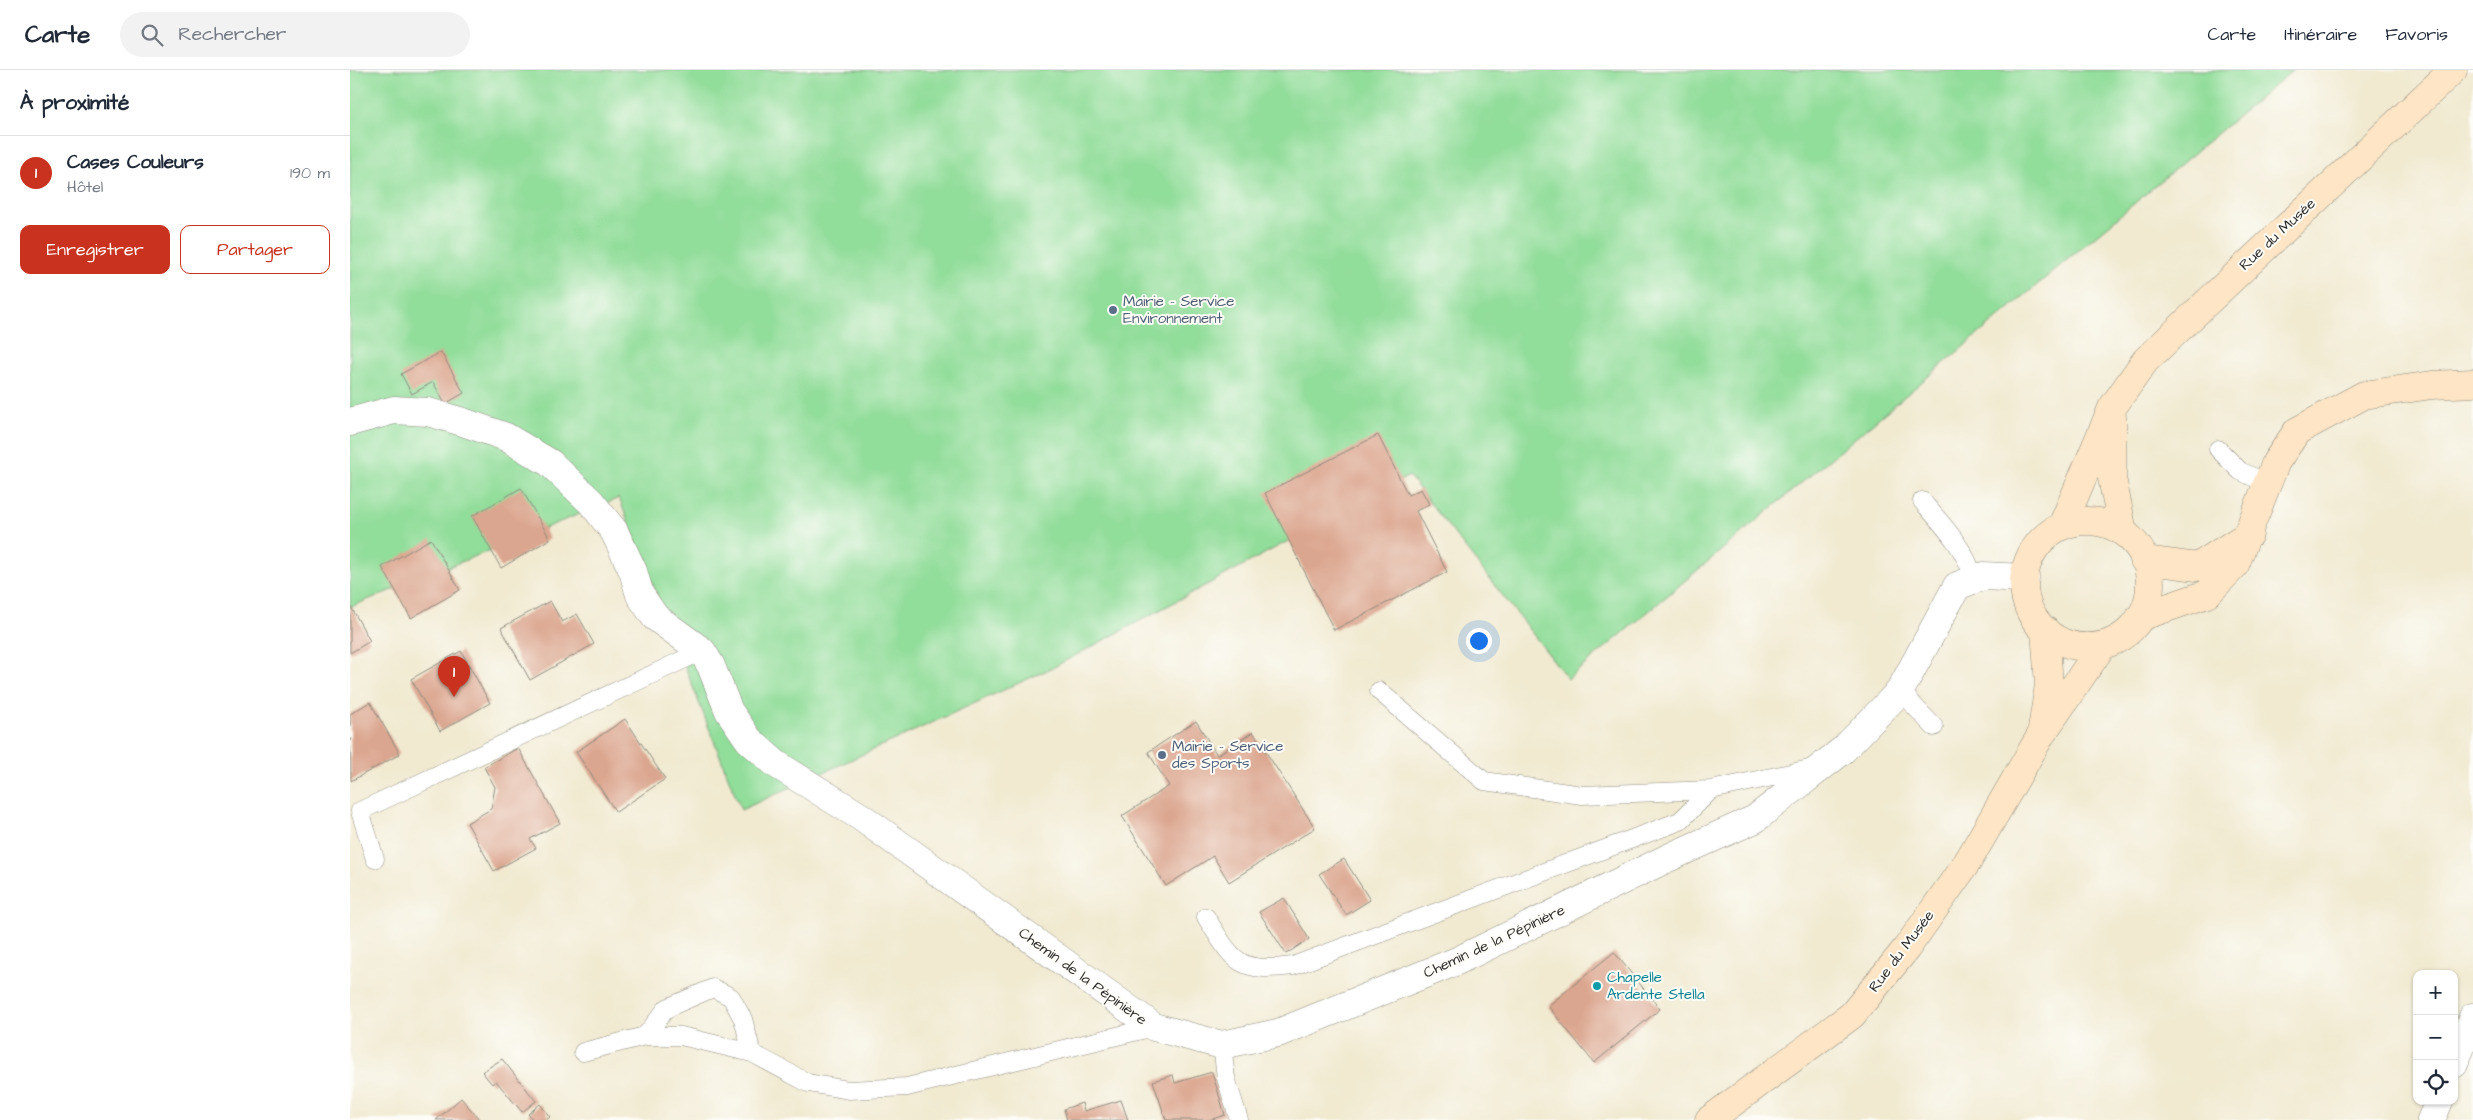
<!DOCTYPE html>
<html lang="fr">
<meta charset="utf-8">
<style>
body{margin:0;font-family:"Architects Daughter",sans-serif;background:#f2f2f3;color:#1f2937}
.controls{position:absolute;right:15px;bottom:15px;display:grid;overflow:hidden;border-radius:10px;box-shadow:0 1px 4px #0004}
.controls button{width:45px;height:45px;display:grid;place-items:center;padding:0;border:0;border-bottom:1px solid #e0e1e3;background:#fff;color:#1f2937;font:25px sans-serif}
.you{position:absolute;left:1128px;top:570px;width:18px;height:18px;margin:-12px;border:4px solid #fff;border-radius:50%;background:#1a73e8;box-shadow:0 0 0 8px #1a73e833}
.badge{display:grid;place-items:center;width:32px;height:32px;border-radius:50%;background:#c8321e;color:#fff;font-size:16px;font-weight:700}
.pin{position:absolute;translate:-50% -41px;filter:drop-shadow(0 1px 2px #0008)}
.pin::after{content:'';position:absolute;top:26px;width:18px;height:15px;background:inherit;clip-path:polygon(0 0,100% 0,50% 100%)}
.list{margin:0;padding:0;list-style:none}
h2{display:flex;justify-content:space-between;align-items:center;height:65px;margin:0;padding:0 20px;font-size:21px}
h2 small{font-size:16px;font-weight:400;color:#747a83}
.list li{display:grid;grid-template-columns:32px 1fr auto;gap:15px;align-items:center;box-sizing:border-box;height:75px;padding:0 20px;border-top:1px solid #e0e1e3}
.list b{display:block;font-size:19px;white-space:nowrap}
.list p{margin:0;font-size:16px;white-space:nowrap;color:#747a83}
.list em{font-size:16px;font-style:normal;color:#747a83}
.actions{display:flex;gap:10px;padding:15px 20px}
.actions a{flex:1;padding:11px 0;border:1px solid #c8321e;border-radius:10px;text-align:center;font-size:18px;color:#c8321e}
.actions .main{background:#c8321e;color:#fff}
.icon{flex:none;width:28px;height:28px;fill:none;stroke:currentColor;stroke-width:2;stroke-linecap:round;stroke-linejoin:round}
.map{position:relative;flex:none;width:2123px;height:1050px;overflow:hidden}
header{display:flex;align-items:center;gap:30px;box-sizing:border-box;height:70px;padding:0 25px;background:#fff;border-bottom:1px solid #e0e1e3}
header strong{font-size:24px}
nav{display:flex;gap:28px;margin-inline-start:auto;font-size:18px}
.search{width:350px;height:45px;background:#f2f2f3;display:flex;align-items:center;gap:12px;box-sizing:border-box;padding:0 18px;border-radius:28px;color:#747a83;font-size:19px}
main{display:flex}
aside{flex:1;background:#fff}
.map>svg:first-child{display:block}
</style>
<header>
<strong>Carte</strong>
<div class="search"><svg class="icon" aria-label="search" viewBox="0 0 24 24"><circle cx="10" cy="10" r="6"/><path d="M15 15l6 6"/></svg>Rechercher</div>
<nav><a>Carte</a><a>Itinéraire</a><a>Favoris</a></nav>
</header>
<main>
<aside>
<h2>À proximité<small></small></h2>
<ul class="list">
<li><span class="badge">1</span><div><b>Cases Couleurs</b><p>Hôtel</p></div><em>190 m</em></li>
</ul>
<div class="actions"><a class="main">Enregistrer</a><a>Partager</a></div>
</aside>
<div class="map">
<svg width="2123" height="1050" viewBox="0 0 2123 1050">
<rect width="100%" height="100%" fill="#fdfcf7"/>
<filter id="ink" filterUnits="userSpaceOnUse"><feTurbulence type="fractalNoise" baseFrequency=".02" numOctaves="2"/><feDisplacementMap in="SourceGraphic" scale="10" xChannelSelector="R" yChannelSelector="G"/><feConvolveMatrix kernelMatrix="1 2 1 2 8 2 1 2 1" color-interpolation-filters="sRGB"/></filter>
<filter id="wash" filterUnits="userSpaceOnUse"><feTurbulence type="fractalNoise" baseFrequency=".0096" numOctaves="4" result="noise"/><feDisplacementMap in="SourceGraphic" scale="20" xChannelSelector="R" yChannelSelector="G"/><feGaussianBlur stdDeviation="1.12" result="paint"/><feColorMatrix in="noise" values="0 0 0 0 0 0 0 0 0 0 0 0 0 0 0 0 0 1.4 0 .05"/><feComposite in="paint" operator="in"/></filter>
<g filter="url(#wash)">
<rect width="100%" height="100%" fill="#f1ead1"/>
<path fill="#91dd9a" stroke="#5e8462" d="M0,0H1943L1218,609L1059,406L704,597L391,740L269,428L0,537Z"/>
<g id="blocks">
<path fill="#dba68f" d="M91,282L114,323L95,334L83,312L62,324L51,304Z
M1028,365L1058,425L1071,419L1079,434L1066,441L1097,502L984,560L915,423Z
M171,418L200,469L151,498L122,446Z
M81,469L110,520L61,548L32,497Z
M200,531L212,552L227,544L244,574L180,610L151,558Z
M0,535L20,571L0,583Z
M111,581L140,633L90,661L61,609Z
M20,632L50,684L1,711L0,644Z
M275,649L315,709L266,742L226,682Z
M846,651L867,685L903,662L965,758L879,812L863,786L816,816L772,746L819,716L798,682Z
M168,678L210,753L180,769L186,778L144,801L117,753L141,739L145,717L134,697Z
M994,789L1020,830L996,845L969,804Z
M934,828L959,869L936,884L909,842Z
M1264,882L1310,939L1244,993L1198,936Z
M152,989L186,1031L172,1042L146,1011L142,1014L132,1002Z
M862,1002L875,1045L859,1050H816L803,1011L823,1005L825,1013Z
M111,1028L130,1050H86Z
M771,1030L778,1050H717L714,1039L732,1033L734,1041Z
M190,1034L200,1047L196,1050H183L178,1044Z"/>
</g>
</g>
<g filter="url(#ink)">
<use href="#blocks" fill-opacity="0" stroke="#8e8a7e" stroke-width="1"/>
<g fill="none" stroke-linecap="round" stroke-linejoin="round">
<g stroke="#8e8a7e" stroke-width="19">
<path id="lane" d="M1868,379L1890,401L1918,414
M1572,431C1593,455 1614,477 1624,508
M1029,621L1134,711L1232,725L1361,720L1464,698
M1550,621L1584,657
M25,789L10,741L352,581
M856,847C884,892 887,903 943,896L1330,751L1361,720
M295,966L317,938L363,918L381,927L393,949L402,983
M872,975L876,1008L889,1050
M233,982L295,966H331L402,983L458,1013L499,1020L557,1017L804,957"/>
</g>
<g stroke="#8e8a7e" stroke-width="29">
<path id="street" d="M0,352L44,340L78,342L113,352L156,367L200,393L241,432L264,461L283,501L290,525L305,547L352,581L361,596L379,641L399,670L426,694L511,747L804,957L872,975L928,963L1107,891L1318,788L1405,749L1493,680L1550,621L1607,516L1633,506L1675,508
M2104,994L2123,947
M2081,1050L2089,1031"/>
</g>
<g stroke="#8e8a7e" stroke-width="29">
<path id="secondary" d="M1762,347V408L1773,462
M1674 514a63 63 0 1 1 126 0a63 63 0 1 1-126 0Z
M1712,456L1762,338L1795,291L2103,0
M1794,490L1847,497L1899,464
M1790,547L1857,524L1885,495L1926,392L1947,361L2014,325L2082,315L2123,313
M1692,659L1699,615L1695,560
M1359,1050L1502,945L1556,879L1618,791L1691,665L1752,576"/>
</g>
<use href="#lane" stroke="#fff" stroke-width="18"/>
<use href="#street" stroke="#fff" stroke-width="28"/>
<use href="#secondary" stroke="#fde5c5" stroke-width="28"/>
</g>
</g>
<g fill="#5c6f8a" stroke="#fdfcf7" stroke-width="2">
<circle cx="763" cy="240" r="5"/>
<circle cx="812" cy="685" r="5"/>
</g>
<circle fill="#0f9aa8" stroke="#fdfcf7" stroke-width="2" cx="1247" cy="916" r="5"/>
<g text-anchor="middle" stroke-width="4" stroke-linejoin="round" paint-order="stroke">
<g font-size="15" fill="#2b2b2b" stroke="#fdfcf7">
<text transform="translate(1927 164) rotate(-43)" y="5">Rue du Musée</text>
<text transform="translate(1144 871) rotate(-25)" y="5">Chemin de la Pépinière</text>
<text transform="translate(1551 881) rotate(-53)" y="5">Rue du Musée</text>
<text transform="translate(733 906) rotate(36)" y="5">Chemin de la Pépinière</text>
</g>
<g font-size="15" fill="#4e5e75" stroke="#fdfcf7" text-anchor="start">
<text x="773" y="236">Mairie - Service<tspan x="773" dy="17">Environnement</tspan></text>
<text x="822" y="681">Mairie - Service<tspan x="822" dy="17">des Sports</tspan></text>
</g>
<g font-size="15" fill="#0d838f" stroke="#fdfcf7" text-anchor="start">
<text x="1257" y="912">Chapelle<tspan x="1257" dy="17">Ardente Stella</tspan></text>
</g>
</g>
</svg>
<div class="controls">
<button>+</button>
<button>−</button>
<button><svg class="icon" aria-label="locate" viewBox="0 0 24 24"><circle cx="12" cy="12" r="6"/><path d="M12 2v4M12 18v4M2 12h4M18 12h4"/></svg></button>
</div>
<div class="you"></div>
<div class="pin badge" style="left:104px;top:627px">1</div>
</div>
</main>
